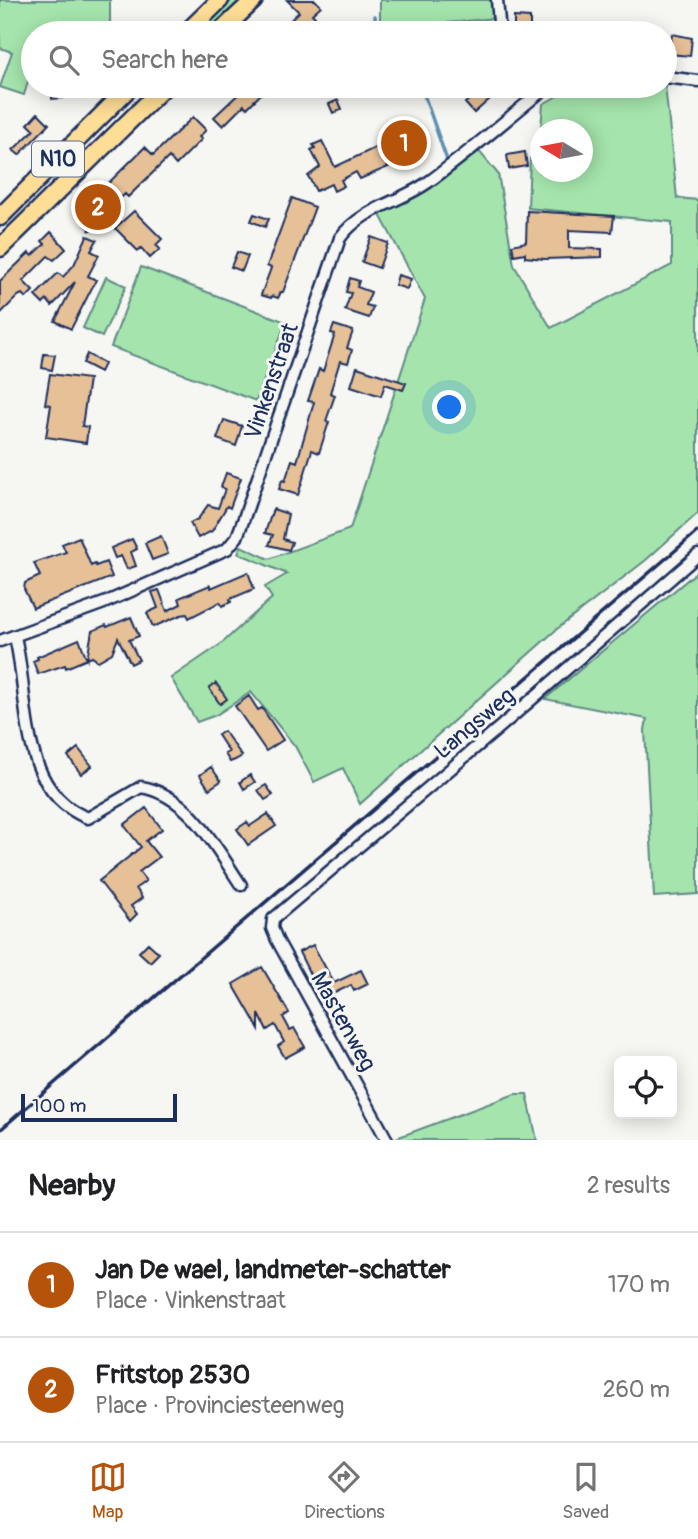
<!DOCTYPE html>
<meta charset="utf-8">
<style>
body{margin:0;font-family:Pangolin,sans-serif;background:#f6f6f6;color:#202124}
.controls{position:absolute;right:21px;bottom:21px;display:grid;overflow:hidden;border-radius:10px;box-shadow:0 4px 18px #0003}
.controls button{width:63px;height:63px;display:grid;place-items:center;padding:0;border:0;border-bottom:2px solid #e0e0e0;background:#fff;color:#202124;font:35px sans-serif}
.compass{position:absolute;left:530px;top:119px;width:63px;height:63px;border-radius:50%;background:#fff;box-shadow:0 4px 18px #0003;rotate:280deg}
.scale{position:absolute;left:21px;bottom:18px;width:156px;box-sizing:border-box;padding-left:7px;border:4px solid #1b2f5e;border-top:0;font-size:19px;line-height:24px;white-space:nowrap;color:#1b2f5e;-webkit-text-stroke:5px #f6f6f2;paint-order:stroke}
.you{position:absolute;left:450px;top:408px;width:24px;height:24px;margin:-18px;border:5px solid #fff;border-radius:50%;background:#1a73e8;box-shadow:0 0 0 10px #1a73e833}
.badge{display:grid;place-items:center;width:46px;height:46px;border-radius:50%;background:#b45309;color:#fff;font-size:23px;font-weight:700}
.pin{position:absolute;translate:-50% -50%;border:4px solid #fff;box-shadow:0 2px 7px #0006}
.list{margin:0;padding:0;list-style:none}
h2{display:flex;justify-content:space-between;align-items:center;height:91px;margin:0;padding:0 28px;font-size:30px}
h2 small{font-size:23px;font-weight:400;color:#757577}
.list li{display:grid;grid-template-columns:46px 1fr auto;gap:21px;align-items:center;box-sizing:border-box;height:105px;padding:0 28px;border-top:2px solid #e0e0e0}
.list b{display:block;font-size:26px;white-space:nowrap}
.list p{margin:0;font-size:23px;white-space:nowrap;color:#757577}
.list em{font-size:23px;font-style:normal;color:#757577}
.icon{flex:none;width:38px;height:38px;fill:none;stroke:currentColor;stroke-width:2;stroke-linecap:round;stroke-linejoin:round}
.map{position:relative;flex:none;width:698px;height:1140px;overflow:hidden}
.search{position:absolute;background:#fff;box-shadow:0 4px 18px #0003;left:21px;right:21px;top:21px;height:77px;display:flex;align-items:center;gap:18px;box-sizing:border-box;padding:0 24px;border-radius:38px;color:#757577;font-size:26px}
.sheet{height:301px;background:#fff}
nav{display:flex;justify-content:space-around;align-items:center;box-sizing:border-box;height:98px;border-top:2px solid #e0e0e0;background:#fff;font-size:19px;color:#757577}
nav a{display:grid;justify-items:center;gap:4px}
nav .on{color:#b45309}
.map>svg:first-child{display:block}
</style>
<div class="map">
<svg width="698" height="1140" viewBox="0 0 698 1140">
<rect width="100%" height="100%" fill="#f6f6f2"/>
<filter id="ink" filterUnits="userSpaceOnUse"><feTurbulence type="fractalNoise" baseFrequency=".0143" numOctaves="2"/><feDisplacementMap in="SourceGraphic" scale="14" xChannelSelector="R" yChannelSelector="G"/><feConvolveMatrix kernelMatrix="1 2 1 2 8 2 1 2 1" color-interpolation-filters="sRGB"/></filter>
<g filter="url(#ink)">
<path fill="#a5e5ad" stroke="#608a86" stroke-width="2" d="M0,0H110V33H58L47,31L45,33H33V65L24,95L0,87L12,52L0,48Z
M232,0H244L210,33H198Z
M380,0H494L495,18L380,30Z
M665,85L677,198L698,200V513L646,560L557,629L360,804L343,768L314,782L295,746L251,692L216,715L197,722L171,678L221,644L272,598L265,587L287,574L238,553L241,546L269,559L350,529L425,299L379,213L427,189L479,151L498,174L514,265L551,328L672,265V222L528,208L530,158L540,159V172H582V130L541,129L543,104L570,89L584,86Z
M141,267L286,322L256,401L111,347Z
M106,277L126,286L102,337L83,328Z
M698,571V894L654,897L645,730L647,719L545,699Z
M515,1094H527L537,1140H397L396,1138Z"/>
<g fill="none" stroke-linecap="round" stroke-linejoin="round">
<path stroke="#5e90b3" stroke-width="3.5" d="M375,16L376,33
M421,86L449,166"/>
</g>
<path fill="#e6c097" stroke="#1b2f5e" stroke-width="2" d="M287,0H315L321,6L312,14L315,17L303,29L308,33H277L299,12Z
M514,17L530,18V33H514Z
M672,34L692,38L690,56L669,54Z
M52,86H63V98L52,99Z
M247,86H255L262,93L247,108L244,105L223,126L214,117Z
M480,90L489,100L474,113L465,103Z
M338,100L342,109L333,113L329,104Z
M38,113L49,124L19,155L13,150L34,130L28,124Z
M193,117L206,130L199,137L202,139L176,165L169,157L128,197L125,194L107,211L110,213L89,231L95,220L88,227L77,214L145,147L153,155Z
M422,129L425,137L409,142L414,150L403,156L396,137Z
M322,141L335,167L383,144L393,165L360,179L356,172L341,180L344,186L334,191L331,184L316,191L308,176L320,167L311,150L315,148L313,145Z
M525,152L527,166L509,169L507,155Z
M292,198L315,207L283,292H281L278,298L272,296L271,298L261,295L271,268L267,266Z
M134,211L162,239L156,245L160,249L150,258L141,248L138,251L115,228Z
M527,211L614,216L612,232L569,230V248L602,249V257L545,259L525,257V253L514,255L512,245L526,242Z
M254,214L269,219L265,227L251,221Z
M51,232L66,249L54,260L48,256L23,281L33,291L26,298L22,294L18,296L0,314V281L29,253L32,256L45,244L42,241Z
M87,236L97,240L91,251L99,255L88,276L96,280L71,329L55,321L75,282L52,306L47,300L43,304L35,296L58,273L63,277L74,265Z
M371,237L388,243L379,268L362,262Z
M237,252L248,256L242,271L231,267Z
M398,275L411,279L407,289L395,285Z
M350,278L359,281L357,287L371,292L366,305L373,307L369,318L345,310L351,293L346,292Z
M334,325L353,331L347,348L352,350L348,363L340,361L330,393L335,395L326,421L329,422L319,453L312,450L298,495L279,489L282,480L285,481L292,460L297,462L314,402L308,401L319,369L323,371L335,334L331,333Z
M44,354L55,355L52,370L42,368Z
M87,354L104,364L100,372L83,363Z
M357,367L406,383L403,390L385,384L381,396L351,386Z
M50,374L89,379L82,426L88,427L86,443L46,437L51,405L45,404Z
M224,420L242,426L236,446L217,439Z
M226,473L241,478L230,508L227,506L212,531L198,538L190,523L198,519L208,505L218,508L225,489L221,487Z
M273,509L288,514L283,539L292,542L289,550L269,545L273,535L265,533Z
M161,536L168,554L152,560L145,543Z
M79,537L91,566L95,564L96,566L106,562L112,577L33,608L24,589L25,583L40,576L34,563L66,552L62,544Z
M132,539L137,549L131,552L136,566L127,569L121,556L115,558L111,548Z
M248,572L254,589L230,599L231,602L222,606L220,602L189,618L187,614L181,615L153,627L147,613L158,608L152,592L159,590L167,611L181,604L179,598L210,585L211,588Z
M131,617L139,636L129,640L139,660L131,664L118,638L112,653L98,661L92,657L66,668L65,665L38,674L33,661L38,659L37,657L79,639L87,659L92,631L106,625L107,627Z
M216,683L227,699L220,704L209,688Z
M249,696L258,710L262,708L283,740L266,751L235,706Z
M224,731L242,756L235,760L230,762L225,754L229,752L218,735Z
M78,748L92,766L81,774L68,756Z
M211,767L221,781L209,789L200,775Z
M250,775L255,782L244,789L240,782Z
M266,785L273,795L265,800L258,790Z
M146,808L162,829L146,841L159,857L139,872L146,881L136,888L142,898L131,906L137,914L130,921L99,881L141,847L124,825Z
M268,814L276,826L248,845L237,829L247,822L250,826Z
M148,943L159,953L150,962L139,952Z
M313,945L334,983L361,970L368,984L354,991L351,985L322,999L299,952Z
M262,967L289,1013L283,1017L290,1030L294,1028L305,1047L285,1058L278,1046L284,1042L275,1025L267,1030L259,1014V1029L233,984Z"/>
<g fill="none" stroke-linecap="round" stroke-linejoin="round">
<g stroke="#1b2f5e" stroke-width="15">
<path id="minor" d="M497,0L500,33
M665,77L698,81
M15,637C30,697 17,791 88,818L141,787C190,795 216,848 241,885
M0,641L104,603L227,549L237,537L243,521L340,238C362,208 398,203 427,183C465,156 501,124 538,94L552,86
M387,1140L277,940L272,928L273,919L500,727L698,555"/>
</g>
<g stroke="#1b2f5e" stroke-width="21">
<path id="primary" d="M186,33L220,0
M219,33L254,0
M0,217L131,86
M0,248L165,86"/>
</g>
<use href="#minor" stroke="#f6f6f2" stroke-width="10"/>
<use href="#primary" stroke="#fedd96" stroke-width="16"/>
<path stroke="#1b2f5e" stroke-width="3.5" d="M0,1130L698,531"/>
</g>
</g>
<g text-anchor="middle" stroke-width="6" stroke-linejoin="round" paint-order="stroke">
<rect fill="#f6f6f2" stroke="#5d6b8a" stroke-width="2" x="32" y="141.5" width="52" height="35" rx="5"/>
<g font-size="21" font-weight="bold" fill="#1b2f5e">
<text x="58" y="166">N10</text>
</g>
<g font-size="23" fill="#1b2f5e" stroke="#f6f6f2">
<text transform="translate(271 381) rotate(-71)" y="8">Vinkenstraat</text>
<text transform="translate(474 723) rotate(-40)" y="8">Langsweg</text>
<text transform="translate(344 1021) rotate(61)" y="8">Mastenweg</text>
</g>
</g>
</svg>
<div class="controls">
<button><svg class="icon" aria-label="locate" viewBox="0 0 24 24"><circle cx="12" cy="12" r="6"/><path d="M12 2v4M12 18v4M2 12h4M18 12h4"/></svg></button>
</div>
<svg class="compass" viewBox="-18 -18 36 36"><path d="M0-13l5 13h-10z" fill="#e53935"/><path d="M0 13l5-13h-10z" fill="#757577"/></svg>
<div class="scale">100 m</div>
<div class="you"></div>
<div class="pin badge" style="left:404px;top:143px">1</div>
<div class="pin badge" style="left:98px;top:207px">2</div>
<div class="search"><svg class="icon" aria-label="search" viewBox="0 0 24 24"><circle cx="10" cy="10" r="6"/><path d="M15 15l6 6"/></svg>Search here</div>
</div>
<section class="sheet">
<h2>Nearby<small>2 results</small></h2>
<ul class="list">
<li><span class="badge">1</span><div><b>Jan De wael, landmeter-schatter</b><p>Place · Vinkenstraat</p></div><em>170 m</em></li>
<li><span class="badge">2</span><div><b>Fritstop 2530</b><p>Place · Provinciesteenweg</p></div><em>260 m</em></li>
</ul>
</section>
<nav>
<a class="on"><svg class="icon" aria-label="map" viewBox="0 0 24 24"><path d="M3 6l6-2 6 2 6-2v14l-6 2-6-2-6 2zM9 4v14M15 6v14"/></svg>Map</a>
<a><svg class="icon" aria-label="directions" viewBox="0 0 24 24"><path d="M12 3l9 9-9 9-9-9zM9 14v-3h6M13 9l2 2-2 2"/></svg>Directions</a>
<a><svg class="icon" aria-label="saved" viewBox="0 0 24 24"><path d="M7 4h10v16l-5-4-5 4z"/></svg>Saved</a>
</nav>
